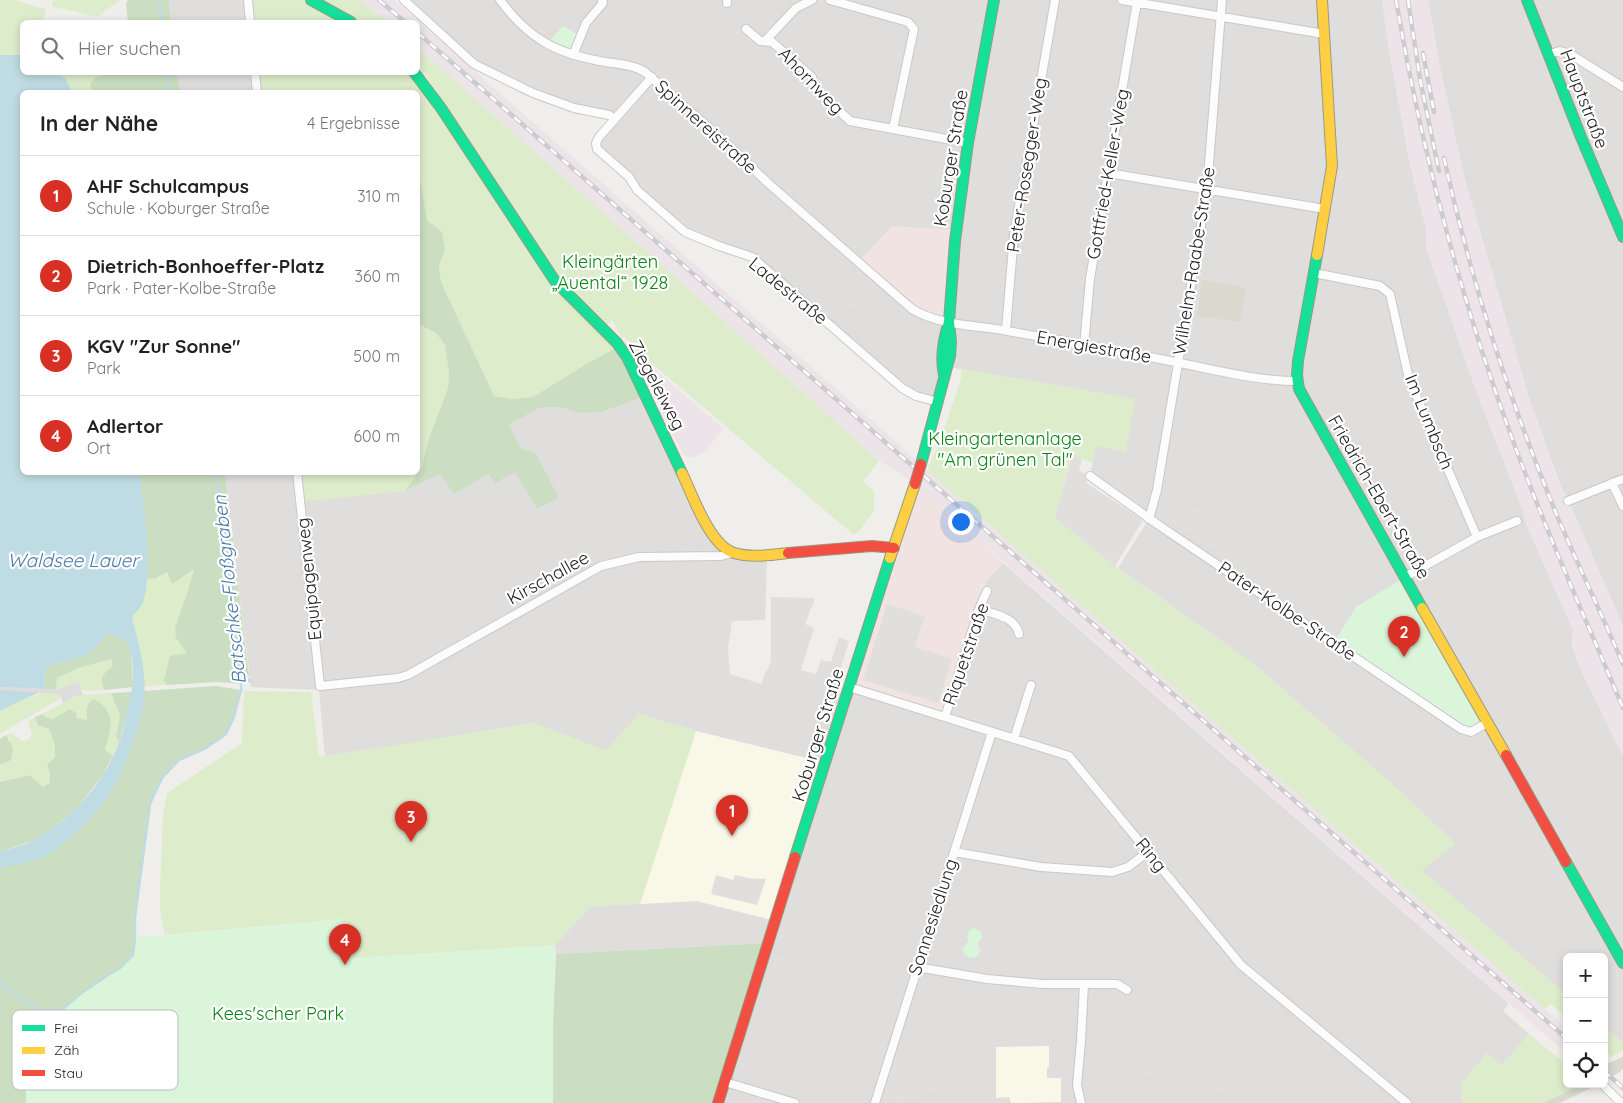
<!DOCTYPE html>
<html lang="de">
<meta charset="utf-8">
<style>
body{margin:0;font-family:Quicksand,sans-serif;background:#f6f6f6;color:#222}
.controls{position:absolute;right:15px;bottom:15px;display:grid;overflow:hidden;border-radius:8px;box-shadow:0 2px 8px #0003}
.controls button{width:45px;height:45px;display:grid;place-items:center;padding:0;border:0;border-bottom:1px solid #e0e0e0;background:#fff;color:#222;font:25px sans-serif}
.you{position:absolute;left:960px;top:521px;width:18px;height:18px;margin:-12px;border:4px solid #fff;border-radius:50%;background:#1a73e8;box-shadow:0 0 0 8px #1a73e833}
.badge{display:grid;place-items:center;width:32px;height:32px;border-radius:50%;background:#d93025;color:#fff;font-size:16px;font-weight:700}
.pin{position:absolute;translate:-50% -41px;filter:drop-shadow(0 1px 2px #0008)}
.pin::after{content:'';position:absolute;top:26px;width:18px;height:15px;background:inherit;clip-path:polygon(0 0,100% 0,50% 100%)}
.list{margin:0;padding:0;list-style:none}
h2{display:flex;justify-content:space-between;align-items:center;height:65px;margin:0;padding:0 20px;font-size:21px}
h2 small{font-size:16px;font-weight:400;color:#767676}
.list li{display:grid;grid-template-columns:32px 1fr auto;gap:15px;align-items:center;box-sizing:border-box;height:80px;padding:0 20px;border-top:1px solid #e0e0e0}
.list b{display:block;font-size:19px;white-space:nowrap}
.list p{margin:0;font-size:16px;white-space:nowrap;color:#767676}
.list em{font-size:16px;font-style:normal;color:#767676}
.icon{flex:none;width:28px;height:28px;fill:none;stroke:currentColor;stroke-width:2;stroke-linecap:round;stroke-linejoin:round}
.map{position:relative;flex:none;width:1623px;height:1103px;overflow:hidden}
.search{position:absolute;background:#fff;box-shadow:0 2px 8px #0003;left:20px;top:20px;width:400px;height:55px;display:flex;align-items:center;gap:12px;box-sizing:border-box;padding:0 18px;border-radius:8px;color:#767676;font-size:19px}
.panel{position:absolute;background:#fff;box-shadow:0 2px 8px #0003;left:20px;top:90px;width:400px;height:385px;border-radius:8px}
.map>svg:first-child{display:block}
</style>
<div class="map">
<svg width="1623" height="1103" viewBox="0 0 1623 1103">
<rect width="100%" height="100%" fill="#f0eeeb"/>
<path fill="#dfdedc" d="M169,0H248L250,22H171Z
M404,0H1382L1389,49L1410,164L1426,229V247L1474,385L1522,508L1526,524L1573,630L1572,646L1584,677L1623,756V1043L1604,1027V957H1567V995L1421,870L1455,843L1393,785L1254,664L1118,568L1149,519L1090,476L1096,446L1135,399L948,367L938,402L916,396L752,257L685,232L637,190L596,143L614,119L574,108L474,64Z
M1428,0H1623V626L1565,493H1563L1529,398L1464,177L1439,63Z
M177,73H255L257,92H180Z
M646,396L709,529L732,553L767,555L765,620L732,621L728,648L730,674L761,684L767,669L847,695L985,582L1003,563L1509,1004L1503,1011L1529,1034L1501,1066L1487,1053L1461,1084L1463,1103H718L769,943L556,954L555,945L589,908L594,906L697,901L776,921L809,759L696,731L639,714L606,751L533,723L325,757L319,690L251,687L225,473H297L405,491L440,474L454,493L490,474L515,471L537,509L559,498L521,448L509,425L539,408L559,407L579,413L602,412Z"/>
<path fill="#f1e3e1" d="M892,226L956,230L949,322L921,314L858,262Z
M915,484L1003,563L985,582L987,591L945,717L849,687Z"/>
<path fill="#ede4e9" d="M361,0H394L891,437L912,457L937,477L1237,742L1567,1028V1054L921,490L900,473L879,461L662,265L418,48V22H387Z
M1382,0H1428L1439,63L1464,177L1529,398L1562,493L1565,492L1623,626V756L1584,677L1572,646L1573,630L1526,524L1522,508L1474,385L1426,247V229L1410,164L1389,49Z
M642,358L724,429L703,453L691,458L684,456L641,370Z"/>
<path fill="#f8f7e8" d="M696,731L826,763L776,921L697,901L640,904Z
M1049,1046V1067L1047,1068V1078H1061V1102L1011,1103L1009,1097L996,1098V1047Z"/>
<path fill="#d9d9cd" d="M1202,280L1247,288L1240,322L1197,316Z
M1623,1057V1068L1620,1072L1604,1081V1065Z
M1569,1084H1601L1598,1087L1595,1086L1560,1103H1527Z"/>
<path fill="#ddeccb" d="M0,0H16L37,7L46,8L43,22H22V55H0Z
M53,0H120L97,17L57,7H52Z
M248,0H311L351,22H250Z
M322,0H361L387,22H363Z
M418,48L662,265L879,461L863,481L874,491V510L861,529L854,535L643,356L625,337H621L612,320L607,325L570,291L542,254L427,77L418,67Z
M56,73H105L95,78L100,92H72L66,79Z
M255,73H414L555,281L619,346L583,366L533,397L512,399L494,396L441,282L439,266L445,249L427,220L418,166V92H257Z
M418,324L436,333L445,345L449,373L448,388L428,441L422,467L405,491L300,502L297,473L418,472Z
M962,369L1135,399L1126,452L1096,446L1093,463L1071,455L1055,518L1120,570L1254,664L1393,785L1456,844L1422,870L1567,995V1018L1551,1004L1545,1009L1237,742L927,470L939,444L961,379Z
M194,568L176,638L187,653L164,681L167,685L144,686L142,661L132,618L142,603L147,578L156,579L167,572L172,583Z
M111,659L113,665C104,675 97,676 105,690L83,691L79,682L59,689H56L57,678L78,668Z
M244,691L311,692L319,757L533,723L606,750L639,714L696,731L640,904L594,906L589,908L555,945L353,958L347,957L342,919L165,935L160,910V891L163,814L167,793L242,743Z
M41,692L60,694L61,698L0,734V711L24,698L35,696Z
M111,693L120,716L116,736L119,742L113,755L107,752L105,748C110,734 111,724 108,710L87,720L77,718L53,719L47,718L42,714L77,695Z
M35,717L39,725L49,729L55,745V757L47,765L50,774L48,783L43,787L30,775L0,782V765H3L10,740L6,735L11,733L23,741L29,739L32,735L28,722Z
M1604,1027L1623,1043V1050L1611,1057L1604,1051Z
M1529,1034L1567,1065V1084L1581,1085L1544,1103H1463L1461,1084L1487,1053L1502,1065Z"/>
<path fill="#cbdec1" d="M128,0H169L171,22H128L126,4Z
M105,73H177L180,92H100L91,89L90,84L95,78Z
M418,166L427,220L442,232L445,249L439,266L441,282L494,396L512,399L533,397L583,366L619,346L646,396L602,412L579,413L559,407L539,408L509,425L521,448L536,454L559,498L537,509L515,472L495,483L489,474L454,494L440,474L405,491L422,467L428,441L448,388L449,373L445,345L436,333L418,324Z
M139,473H225L249,676L244,684L216,682L167,685L164,681L170,656L187,653L176,638L175,628L187,594L194,569L172,584L167,572L155,579L147,578L146,531Z
M109,633L126,641L131,651L133,687L105,690C97,676 104,675 113,665L111,659L78,668L57,678L56,689H44L45,670C57,659 75,663 89,653C96,648 103,639 109,633Z
M216,686L241,690L234,717L226,734L206,748L179,760L162,778L150,804L135,917V938L133,955L120,968L108,975L79,995L57,1014L51,1015L45,1025L26,1079V1103H0V868L44,857L60,846L76,832L144,701V691Z
M133,692L119,742L116,736L120,716L111,693Z
M94,699C116,711 112,728 105,748L107,752L113,755L103,775L78,807L52,829L35,840L0,852V782L30,775L43,787L49,783L50,774L47,765L55,757V745L49,729L38,725L35,717L42,714L47,718L53,719L70,709L76,713L77,718L87,720C87,711 85,704 94,699Z
M6,735L13,748L11,760L0,765V739Z
M769,943L718,1103H553V1021L556,954Z"/>
<path fill="#daf5da" d="M563,26L581,36L573,55L547,44Z
M1405,577L1487,723L1471,732L1334,642L1356,607Z
M342,919L347,957L353,958L555,945L553,1021V1103H26V1079L45,1025L51,1015L57,1014L79,995L108,975L120,968L133,955L135,938Z
M974,928L981,932L982,938L977,943L980,948C980,955 976,958 970,958L964,954L963,948L969,941L967,937L969,931Z"/>
<path fill="#e0dfde" d="M846,290L861,303L853,312L837,299Z
M1072,455L1082,459L1079,470L1090,476L1086,483L1143,520L1115,566L1055,518Z
M1173,492L1206,512L1213,501L1305,560L1281,596L1164,518L1171,508L1164,502Z
M771,597L815,598L805,624L814,628L801,670L816,674L821,660L831,662L839,637L849,641L830,703L764,682L771,660Z
M887,604L925,616L915,647L952,659L938,703L863,680Z
M1152,699L1167,713L1158,723L1155,736L1135,732L1139,713Z
M1469,799L1475,804L1488,808L1481,833L1468,830L1472,816L1462,807Z
M1476,837L1486,854L1474,861L1464,844Z
M716,875L733,880L735,875L748,878L766,879L757,905L711,894Z
M777,953L792,957L783,995L765,990Z
M1151,1058L1156,1076L1128,1084L1123,1066Z
M895,1060L953,1079L949,1091L898,1103L882,1099Z
M1219,1070L1228,1092L1206,1099L1198,1078Z"/>
<path fill="#bfdbe3" d="M0,55H22V72L56,73L66,79L72,92H22V472L139,473C144,509 154,567 143,602C141,607 135,613 132,618C139,644 147,673 144,701C140,730 123,771 108,797C98,813 61,849 44,857C31,863 14,865 0,868V852C12,848 26,845 36,839C73,818 105,782 119,742C123,732 125,722 127,712C133,690 137,662 126,641L109,633C103,639 96,648 89,653C75,663 57,659 45,670L44,689C37,695 30,696 22,700C15,703 7,707 0,711Z"/>
<path fill="#dedddd" d="M79,682L83,695H77L63,703L60,694L0,690V687L59,689Z"/>
<g fill="none" stroke-linecap="round" stroke-linejoin="round">
<path stroke="#bfdbe3" stroke-width="2.5" d="M159,0L162,22
M168,72L170,92
M241,672L250,681
M0,983L35,1007L51,1015L57,1014L79,995L108,975L120,968L133,955L135,938V917L150,804L162,778L179,760L206,748L226,734L234,717L241,690V672L216,472"/>
<g stroke="#c9c8c7" stroke-width="10">
<path id="street" d="M248,0L250,22
M404,0L474,64L533,93L574,108L609,115L615,119
M500,0C528,38 555,53 600,61C615,64 632,64 645,72L723,140L768,183L912,309C940,326 976,325 1008,331C1062,341 1116,350 1170,361C1212,369 1255,381 1298,381
M830,0L908,22L914,29L893,129
M1122,0L1324,34
M727,3V0
M746,29L760,41L772,42L812,77L814,87L850,121L968,143
M765,41L796,8L812,0
M1549,54L1560,51L1570,54L1623,87
M573,55L586,23L603,3L602,0
M255,72L257,92
M652,77L599,137L596,143L597,149L629,177L637,190L685,232L719,246L752,257L902,388L916,396L938,402
M1108,173L1325,209
M1314,273L1380,286L1390,294L1409,379L1477,537
M1006,330L1014,235L1055,0
M1084,346L1090,279L1137,2
M297,472L320,686L398,678L408,675L601,566L639,557L721,556L732,553
M1090,476L1160,526L1461,729L1471,732L1487,723
M1612,483L1623,506
M1568,501L1623,479
M1149,519L1157,490L1207,189L1222,0
M1405,577L1477,537L1517,521
M979,609C993,614 1015,616 1019,634
M849,687L1069,756L1241,965L1407,1103
M945,717L979,609L987,591
M1014,739L1031,685
M954,852L1041,867L1112,872L1128,867L1148,852
M917,967L987,979L1042,984H1117L1127,990
M725,1082L795,1103
M1602,1084L1621,1103
M875,1103L992,732
M1081,1103L1077,1085L1081,1041L1084,984"/>
</g>
<g stroke="#999a82" stroke-width="12">
<path id="fast" d="M311,0L351,22
M1527,0L1581,137L1623,237
M414,72L441,108L555,281L617,343L627,357L682,473
M1317,255L1298,361L1297,375L1299,389L1422,608
M944,375C940,357 943,340 949,322
M921,464L950,356L951,342L949,322L955,241L968,143L994,0
M795,857L890,558
M1566,862L1623,963"/>
</g>
<g stroke="#999a82" stroke-width="12">
<path id="slow" d="M1317,255L1332,166L1322,0
M682,473C692,494 710,546 734,553C751,558 771,555 788,553
M890,558L915,484
M1422,608L1506,755"/>
</g>
<g stroke="#999a82" stroke-width="12">
<path id="jam" d="M788,553L872,546L894,548
M1506,755L1566,862
M718,1103L795,857"/>
</g>
<use href="#street" stroke="#fdfcfc" stroke-width="8"/>
<use href="#fast" stroke="#16e098" stroke-width="10"/>
<use href="#slow" stroke="#ffcf43" stroke-width="10"/>
<use href="#jam" stroke="#f24e42" stroke-width="10"/>
<g stroke="#ccc" stroke-width="4.5">
<path id="rail" d="M379,0L405,22
M1396,0C1422,153 1462,304 1516,449C1548,536 1587,622 1623,708
M1408,0L1420,79L1439,171
M418,33L1567,1039
M1423,53L1434,112
M1444,158C1471,281 1510,402 1558,518C1579,567 1602,615 1623,664
M1604,1071L1623,1088"/>
</g>
<use href="#rail" stroke="#fff" stroke-width="2.5" stroke-dasharray="8" stroke-linecap="butt"/>
<g stroke="#999a82" stroke-width="12" stroke-linecap="butt">
<path id="jam-bridge" d="M915,484L921,464"/>
</g>
<use href="#jam-bridge" stroke="#f24e42" stroke-width="10"/>
</g>
<g text-anchor="middle" stroke-width="4.5" stroke-linejoin="round" paint-order="stroke">
<g font-size="18" fill="#222" stroke="#fff">
<text transform="translate(811 81) rotate(46)" y="6">Ahornweg</text>
<text transform="translate(1584 99) rotate(69)" y="6">Hauptstraße</text>
<text transform="translate(706 127) rotate(42)" y="6">Spinnereistraße</text>
<text transform="translate(951 158) rotate(-81)" y="6">Koburger Straße</text>
<text transform="translate(1027 165) rotate(-81)" y="6">Peter-Rosegger-Weg</text>
<text transform="translate(1108 174) rotate(-80)" y="6">Gottfried-Keller-Weg</text>
<text transform="translate(1194 261) rotate(-81)" y="6">Wilhelm-Raabe-Straße</text>
<text transform="translate(788 291) rotate(39)" y="6">Ladestraße</text>
<text transform="translate(1094 347) rotate(10)" y="6">Energiestraße</text>
<text transform="translate(657 385) rotate(62)" y="6">Ziegeleiweg</text>
<text transform="translate(1429 422) rotate(68)" y="6">Im Lumbsch</text>
<text transform="translate(1379 497) rotate(60)" y="6">Friedrich-Ebert-Straße</text>
<text transform="translate(548 578) rotate(-29)" y="6">Kirschallee</text>
<text transform="translate(309 579) rotate(-96)" y="6">Equipagenweg</text>
<text transform="translate(1287 611) rotate(34)" y="6">Pater-Kolbe-Straße</text>
<text transform="translate(966 654) rotate(-71)" y="6">Riquetstraße</text>
<text transform="translate(818 735) rotate(-73)" y="6">Koburger Straße</text>
<text transform="translate(1151 855) rotate(51)" y="6">Ring</text>
<text transform="translate(933 917) rotate(-72)" y="6">Sonnesiedlung</text>
</g>
<g font-size="18" fill="#0c8416" stroke="#fff">
<text x="610" y="268">Kleingärten<tspan x="610" dy="21">„Auental“ 1928</tspan></text>
<text x="1005" y="445">Kleingartenanlage<tspan x="1005" dy="21">"Am grünen Tal"</tspan></text>
<text x="278" y="1020">Kees'scher Park</text>
</g>
<g font-size="19" font-style="italic" fill="#4a7aab" stroke="#fff">
<text x="73" y="567">Waldsee Lauer</text>
<text transform="translate(229 590) rotate(-96)" y="7">Batschke‐Floßgraben</text>
</g>
</g>
<rect x="12" y="1010" width="166" height="80" rx="8" fill="#fff" stroke="#bdbdbd" stroke-width="1"/>
<rect x="22" y="1025" width="23" height="6" fill="#16e098"/>
<rect x="22" y="1047" width="23" height="7" fill="#ffcf43"/>
<rect x="22" y="1070" width="23" height="6" fill="#f24e42"/>
<g font-size="14" fill="#222">
<text x="54" y="1033">Frei</text>
<text x="54" y="1055">Zäh</text>
<text x="54" y="1078">Stau</text>
</g>
</svg>
<div class="controls">
<button>+</button>
<button>−</button>
<button><svg class="icon" aria-label="locate" viewBox="0 0 24 24"><circle cx="12" cy="12" r="6"/><path d="M12 2v4M12 18v4M2 12h4M18 12h4"/></svg></button>
</div>
<div class="you"></div>
<div class="pin badge" style="left:732px;top:836px">1</div>
<div class="pin badge" style="left:1404px;top:657px">2</div>
<div class="pin badge" style="left:411px;top:842px">3</div>
<div class="pin badge" style="left:345px;top:965px">4</div>
<div class="search"><svg class="icon" aria-label="search" viewBox="0 0 24 24"><circle cx="10" cy="10" r="6"/><path d="M15 15l6 6"/></svg>Hier suchen</div>
<section class="panel">
<h2>In der Nähe<small>4 Ergebnisse</small></h2>
<ul class="list">
<li><span class="badge">1</span><div><b>AHF Schulcampus</b><p>Schule · Koburger Straße</p></div><em>310 m</em></li>
<li><span class="badge">2</span><div><b>Dietrich-Bonhoeffer-Platz</b><p>Park · Pater-Kolbe-Straße</p></div><em>360 m</em></li>
<li><span class="badge">3</span><div><b>KGV &quot;Zur Sonne&quot;</b><p>Park</p></div><em>500 m</em></li>
<li><span class="badge">4</span><div><b>Adlertor</b><p>Ort</p></div><em>600 m</em></li>
</ul>
</section>
</div>
